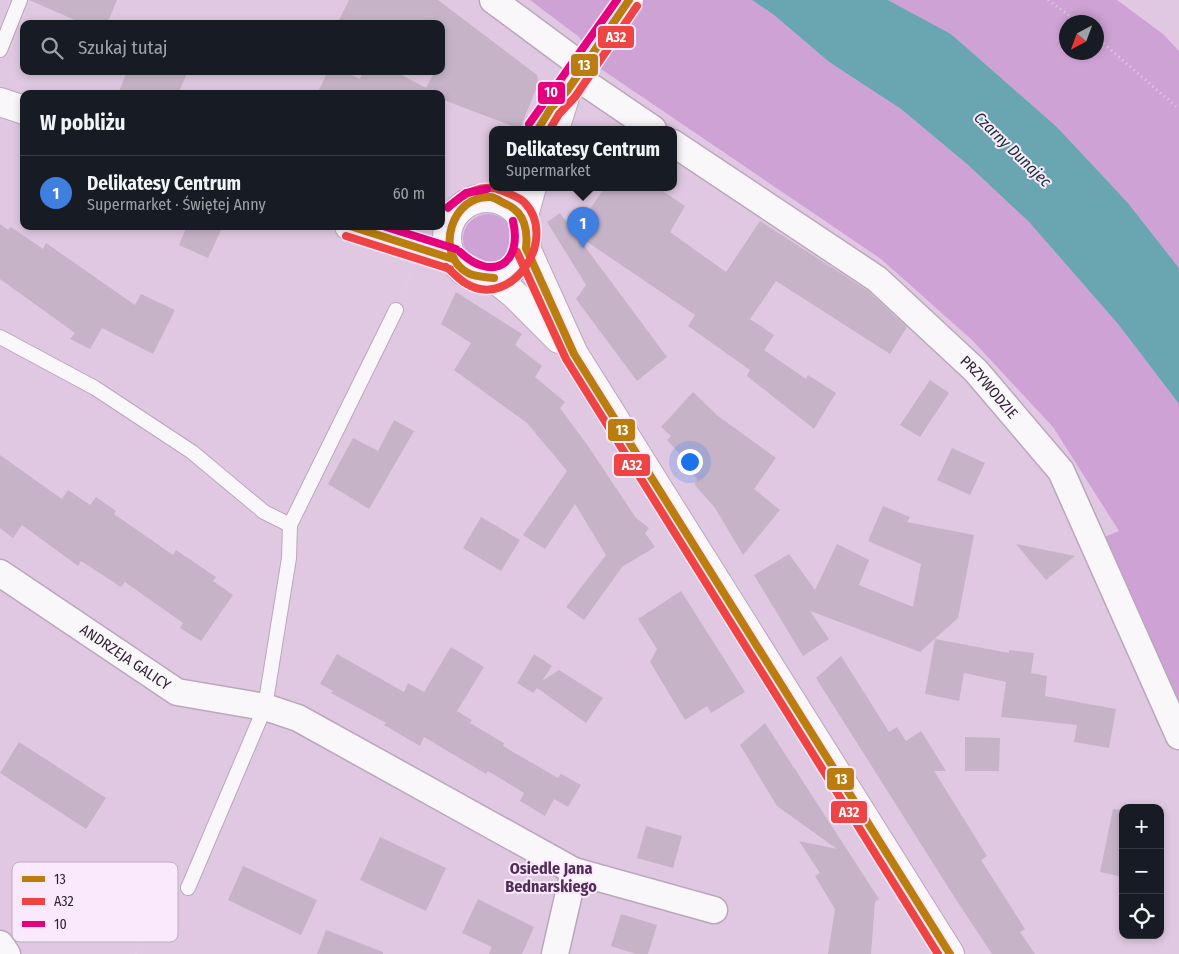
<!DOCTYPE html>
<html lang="pl">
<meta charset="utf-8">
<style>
body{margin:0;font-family:"Fira Sans Condensed",sans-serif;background:#20242c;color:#f1f3f6}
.controls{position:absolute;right:15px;bottom:15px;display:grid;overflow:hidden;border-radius:10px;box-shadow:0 2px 8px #0003}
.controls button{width:45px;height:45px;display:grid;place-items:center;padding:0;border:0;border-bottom:1px solid #363941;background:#171b24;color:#f1f3f6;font:25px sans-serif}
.compass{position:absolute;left:1059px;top:15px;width:45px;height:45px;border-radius:50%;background:#171b24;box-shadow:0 2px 8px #0003;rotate:221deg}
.you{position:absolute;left:689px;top:461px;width:18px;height:18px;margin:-12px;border:4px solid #fff;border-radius:50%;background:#1a73e8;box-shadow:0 0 0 8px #1a73e833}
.badge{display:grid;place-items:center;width:32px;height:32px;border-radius:50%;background:#b5aeb9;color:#fff;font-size:16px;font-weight:700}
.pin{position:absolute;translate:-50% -41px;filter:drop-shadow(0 1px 2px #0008)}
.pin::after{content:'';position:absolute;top:26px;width:18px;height:15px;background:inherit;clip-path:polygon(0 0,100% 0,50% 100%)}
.popup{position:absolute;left:489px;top:126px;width:188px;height:65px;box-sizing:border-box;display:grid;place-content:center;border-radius:10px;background:#171b24;filter:drop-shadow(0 1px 4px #0005);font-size:16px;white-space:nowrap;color:#9ea1a6}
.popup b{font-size:19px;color:#f1f3f6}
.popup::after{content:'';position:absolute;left:50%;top:100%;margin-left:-10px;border:10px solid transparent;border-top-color:#171b24}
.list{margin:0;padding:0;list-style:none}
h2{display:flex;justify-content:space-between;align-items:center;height:65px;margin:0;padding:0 20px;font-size:21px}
h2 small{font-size:16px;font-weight:400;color:#9ea1a6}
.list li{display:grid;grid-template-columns:32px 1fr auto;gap:15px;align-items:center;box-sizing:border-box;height:75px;padding:0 20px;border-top:1px solid #363941}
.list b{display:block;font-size:19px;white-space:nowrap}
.list p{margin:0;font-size:16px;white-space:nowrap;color:#9ea1a6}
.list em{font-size:16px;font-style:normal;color:#9ea1a6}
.icon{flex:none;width:28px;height:28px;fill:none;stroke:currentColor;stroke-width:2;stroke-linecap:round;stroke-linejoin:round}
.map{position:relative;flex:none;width:1179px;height:954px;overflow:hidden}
.search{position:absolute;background:#171b24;box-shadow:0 2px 8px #0003;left:20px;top:20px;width:425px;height:55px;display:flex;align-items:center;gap:12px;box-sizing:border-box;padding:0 18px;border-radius:10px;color:#9ea1a6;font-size:19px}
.panel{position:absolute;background:#171b24;box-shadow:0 2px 8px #0003;left:20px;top:90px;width:425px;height:140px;border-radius:10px}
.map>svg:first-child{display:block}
</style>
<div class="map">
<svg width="1179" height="954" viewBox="0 0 1179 954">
<rect width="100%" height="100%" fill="#e0c8e2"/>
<path fill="#cfa2d5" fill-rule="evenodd" d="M530,0H752L774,15L829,62L901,109L968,165L1029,222L1118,324L1179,404V716L1099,539L1119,531L1053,427L972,340L881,259L601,69L579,37Z
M888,0H1117L1163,34L1179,51V268L1128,203L1057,127L951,34ZM1066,22H1096V52H1066Z
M463 239a25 25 0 1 1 50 0a25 25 0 1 1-50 0Z"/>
<path fill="#6aa5b2" d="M752,0H888L951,34L1057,127L1128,203L1179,268V404L1118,324L1029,222L968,165L901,109L829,62L774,15Z"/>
<path fill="#c6b3c8" d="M29,0H117L107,24H84Z
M349,0H438L537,75L538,84L520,129L441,99V94H317L328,71H343L360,79L364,71H394L426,88L435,71H441V24H337Z
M127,71H188L178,94H118Z
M605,187H657L685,206L670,232L726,272L760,221L868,291L907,327L890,354L776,281L750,319L774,335L764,350L806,379L808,375L836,393L814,429L747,376L750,370L688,326L695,315L574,233Z
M560,213L667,357L637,381L576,299L586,285L547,222Z
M0,224L8,230L11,227L43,249L46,243L135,305L141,294L175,310L153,354L102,328L90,349L70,339L75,333L0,279Z
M187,226H223L208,258L179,245Z
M456,292L522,334L515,345L542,366L535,377L565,402L560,408L588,446L636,518L649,528L645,533L655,547L622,567L584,620L566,607L606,555L575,504L545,549L523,535L567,471L527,423L454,370L471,343L441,324Z
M930,380L949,393L920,437L900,425Z
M693,392L718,416L776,458L754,489L780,510L743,555L715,508L694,484L698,480L689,470L691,466L667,440L671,436L661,427Z
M394,420L414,431L369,509L328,484L353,438L378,451Z
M952,448L985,463L970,495L937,480Z
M0,455L62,499L68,490L90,505L96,497L116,511L114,514L173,555L176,550L216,577L213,581L233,595L201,641L180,628L183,623L125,582L121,587L81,561L78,566L22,525L13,538L0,528Z
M883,506L910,517L907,522L974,535L958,618L920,652L810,611L829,639L803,656L754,575L789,554L815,590L837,544L869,560L859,585L913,607L921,564L868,541Z
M481,517L520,540L501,571L463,548Z
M1016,544L1075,556L1046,580Z
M681,591L745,692L711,713L707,706L685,720L650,662L657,649L638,619Z
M935,639L1009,653V650L1034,653L1031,673L1047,676L1045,696L1116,709L1109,748L1074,742L1077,725L1001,717L1006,682L964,673L959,701L925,694Z
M451,647L484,667L457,711L472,720L470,723L504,743L503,746L558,778L561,774L581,785L568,807L554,799L545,816L520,801L524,793L488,771L486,774L424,737L420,746L384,725L386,723L331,693L333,691L320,684L337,654L404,692L408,683L424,692Z
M534,654L552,666L542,681L559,670L603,698L586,723L537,688L533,693L517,683Z
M841,656L889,732L897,727L906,741L921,731L946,771H934L987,856L981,860L1025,929L1020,932L1035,954H992L955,898L816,678Z
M765,723L879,899L875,902L871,954H828L835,909L815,876L820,873L799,841L837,849L777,806L740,745Z
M965,737L1000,738L999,771H965Z
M19,742L106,798L86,829L0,773Z
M1113,809L1123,810V877L1100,872Z
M646,826L682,836L673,868L637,858Z
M380,837L446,868L426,911L360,880Z
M243,866L317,900L301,935L228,900Z
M478,899L534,927L522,954H489L492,947L462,933Z
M621,914L657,925L648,954H636L611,946Z
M326,930L383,952V954H317Z"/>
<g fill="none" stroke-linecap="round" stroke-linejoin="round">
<g stroke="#baa7bc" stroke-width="16">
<path id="lane" d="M0,50L20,0
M0,337L95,388L192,452L264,512L290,525
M188,888L265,707L289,558L290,525L396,310"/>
</g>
<g stroke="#baa7bc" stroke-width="29">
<g id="street">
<path d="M493,0L582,66"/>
<path d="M575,76L653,129"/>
<path id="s1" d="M673,143L877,279L976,371L1061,471L1179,736"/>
<path id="s2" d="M0,573L177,692L265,707L298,718L574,871L714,910"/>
<path d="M0,944L7,954"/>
<path d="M555,954L574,871"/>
</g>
</g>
<g stroke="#baa7bc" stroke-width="30">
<path id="secondary" d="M0,102L24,110
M555,129L567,91L575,76L629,0
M447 238a40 40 0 1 1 80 0a40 40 0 1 1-80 0Z
M523,219L532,187
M349,226L453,259
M526,248L574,354L950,954
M494,278L514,294L559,339"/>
</g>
<path stroke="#dbd3db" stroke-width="3" stroke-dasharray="1 4" stroke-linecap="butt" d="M1048,0L1078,22
M1096,37L1179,109
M403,293L411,273
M136,954C148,927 145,897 170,877"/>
<use href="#lane" stroke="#faf7fb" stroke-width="14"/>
<use href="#street" stroke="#faf7fb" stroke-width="26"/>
<use href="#secondary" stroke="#faf7fb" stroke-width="28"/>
<g stroke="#fae9fc" stroke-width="11">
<path id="bus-1" d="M538,129L551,108L567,91L629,0
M350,226L453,259
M526,248L574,354L950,954
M494,278C486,277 475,277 468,273C433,254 452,194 491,197C496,198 503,203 508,205C525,213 528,232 526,248"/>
</g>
<g stroke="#fae9fc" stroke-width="11">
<path id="bus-2" d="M550,129L559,114L575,97L637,6
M346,236L450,269
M517,252L566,359L938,954
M446,267C453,272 459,280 467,284C511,310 560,239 524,202C519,197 509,194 503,191C483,182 462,194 448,208"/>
</g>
<g stroke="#fae9fc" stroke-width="11">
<path id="bus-3" d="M529,124L617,0
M448,207L466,193L487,189
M383,226L456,249
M460,252C492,282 523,265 513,221"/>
</g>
<use href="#bus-1" stroke="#ba7d0e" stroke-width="8"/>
<use href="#bus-2" stroke="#ef4444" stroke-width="8"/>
<use href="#bus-3" stroke="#e5007d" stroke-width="8"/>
</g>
<g text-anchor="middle" stroke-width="4" stroke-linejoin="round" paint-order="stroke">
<g font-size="15" fill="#2d1e30" stroke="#fae9fc">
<text dy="5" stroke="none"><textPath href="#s1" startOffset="401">PRZYWODZIE</textPath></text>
<text dy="5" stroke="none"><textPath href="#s2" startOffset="151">ANDRZEJA GALICY</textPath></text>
</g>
<g font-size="16" font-style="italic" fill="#112e31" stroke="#fae9fc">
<text transform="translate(1013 149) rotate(44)" y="6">Czarny Dunajec</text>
</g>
<g font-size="16" font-weight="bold" fill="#512e56" stroke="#fae9fc">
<text x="551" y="874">Osiedle Jana<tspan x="551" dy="18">Bednarskiego</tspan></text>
</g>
</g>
<rect x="12" y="862" width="166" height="80" rx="8" fill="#fae9fc" stroke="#bcacbf" stroke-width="1"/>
<rect x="22" y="876" width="23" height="6" fill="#ba7d0e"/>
<rect x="22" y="898" width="23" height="7" fill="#ef4444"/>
<rect x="22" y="921" width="23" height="6" fill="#e5007d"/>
<g font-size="14" fill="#2d1e30">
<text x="54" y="884">13</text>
<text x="54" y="906">A32</text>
<text x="54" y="929">10</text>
</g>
<g stroke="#fae9fc" stroke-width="2">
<rect x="597" y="25" width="38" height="24" rx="5" fill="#ef4444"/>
<rect x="570" y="53" width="29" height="24" rx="5" fill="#ba7d0e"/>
<rect x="537" y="81" width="29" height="24" rx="5" fill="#e5007d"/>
<rect x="607" y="418" width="29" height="24" rx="5" fill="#ba7d0e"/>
<rect x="613" y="453" width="38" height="24" rx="5" fill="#ef4444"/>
<rect x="826" y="767" width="29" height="24" rx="5" fill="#ba7d0e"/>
<rect x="830" y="800" width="38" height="24" rx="5" fill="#ef4444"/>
</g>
<g font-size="14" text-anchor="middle" font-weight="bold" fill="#fff">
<text x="616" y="42">A32</text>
<text x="584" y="70">13</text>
<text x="551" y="97">10</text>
<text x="622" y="435">13</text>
<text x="632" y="470">A32</text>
<text x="841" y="784">13</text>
<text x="849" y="817">A32</text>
</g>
</svg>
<div class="controls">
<button>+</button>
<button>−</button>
<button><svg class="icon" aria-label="locate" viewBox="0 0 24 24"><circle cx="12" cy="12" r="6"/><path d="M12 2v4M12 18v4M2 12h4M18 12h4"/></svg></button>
</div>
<svg class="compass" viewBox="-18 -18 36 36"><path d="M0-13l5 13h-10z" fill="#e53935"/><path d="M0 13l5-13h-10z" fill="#9ea1a6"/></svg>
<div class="you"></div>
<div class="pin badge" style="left:583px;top:248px;background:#3f7fe0">1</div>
<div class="popup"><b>Delikatesy Centrum</b>Supermarket</div>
<div class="search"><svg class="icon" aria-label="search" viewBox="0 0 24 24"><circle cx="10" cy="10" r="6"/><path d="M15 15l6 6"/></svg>Szukaj tutaj</div>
<section class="panel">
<h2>W pobliżu<small></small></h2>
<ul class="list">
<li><span class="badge" style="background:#3f7fe0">1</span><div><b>Delikatesy Centrum</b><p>Supermarket · Świętej Anny</p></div><em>60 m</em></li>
</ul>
</section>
</div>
